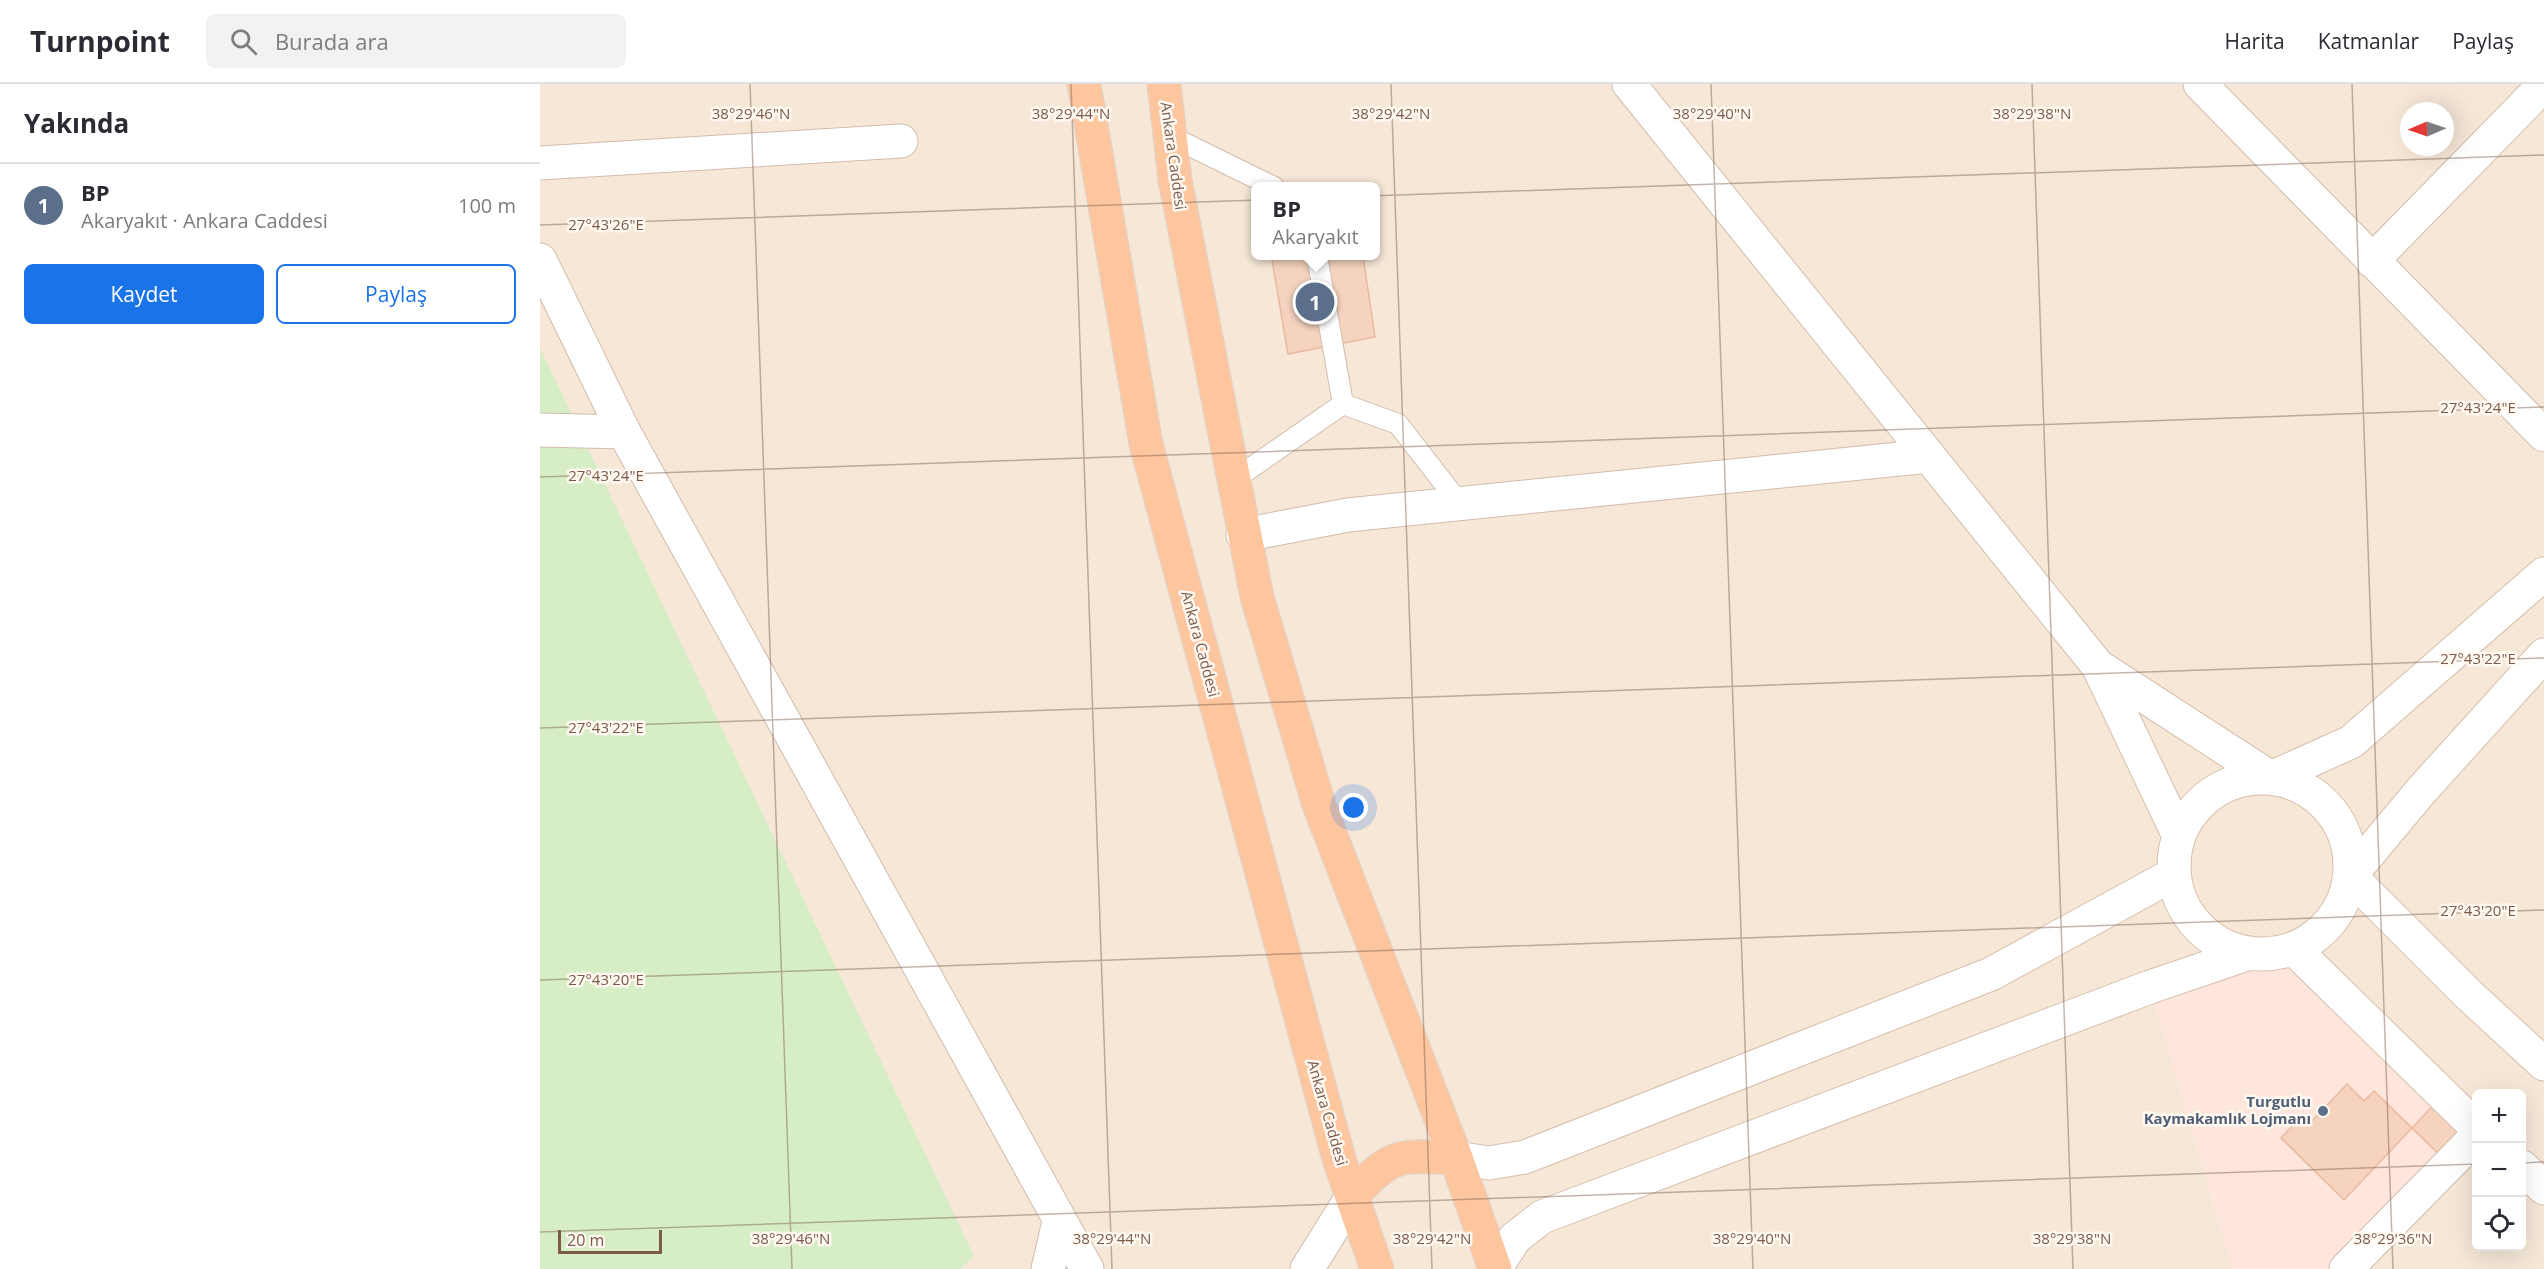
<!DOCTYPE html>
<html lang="tr">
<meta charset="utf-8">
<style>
body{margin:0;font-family:"Open Sans",sans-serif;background:#f2f2f3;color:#2b2b33}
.controls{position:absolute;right:18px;bottom:18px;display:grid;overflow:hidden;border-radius:9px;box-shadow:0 6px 24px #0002}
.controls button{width:54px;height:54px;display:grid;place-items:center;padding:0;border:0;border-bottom:2px solid #e1e1e2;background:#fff;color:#2b2b33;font:30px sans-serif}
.compass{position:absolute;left:1860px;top:18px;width:54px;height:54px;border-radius:50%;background:#fff;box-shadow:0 6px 24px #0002;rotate:268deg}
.scale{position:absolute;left:18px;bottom:15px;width:104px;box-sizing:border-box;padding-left:6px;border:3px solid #7b5a4a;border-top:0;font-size:16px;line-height:21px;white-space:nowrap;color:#7b5a4a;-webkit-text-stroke:4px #fff9f2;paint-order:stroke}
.you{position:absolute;left:814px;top:724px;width:21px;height:21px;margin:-15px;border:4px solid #fff;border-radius:50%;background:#1a73e8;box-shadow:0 0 0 9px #1a73e833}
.badge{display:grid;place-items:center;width:39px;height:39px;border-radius:50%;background:#1a73e8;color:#fff;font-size:20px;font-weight:700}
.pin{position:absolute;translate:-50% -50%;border:3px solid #fff;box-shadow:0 2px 6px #0006}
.popup{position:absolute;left:711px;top:98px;width:129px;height:78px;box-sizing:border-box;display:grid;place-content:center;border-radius:9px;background:#fff;filter:drop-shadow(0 2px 4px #0005);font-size:20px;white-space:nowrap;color:#7c7c81}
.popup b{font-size:22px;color:#2b2b33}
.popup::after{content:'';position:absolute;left:50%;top:100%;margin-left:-12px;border:12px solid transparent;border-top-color:#fff}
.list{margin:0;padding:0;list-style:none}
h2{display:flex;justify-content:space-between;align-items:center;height:78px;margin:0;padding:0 24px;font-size:26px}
h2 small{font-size:20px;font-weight:400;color:#7c7c81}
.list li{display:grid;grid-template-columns:39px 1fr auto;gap:18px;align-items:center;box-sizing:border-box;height:84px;padding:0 24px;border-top:2px solid #e1e1e2}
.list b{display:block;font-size:22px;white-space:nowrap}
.list p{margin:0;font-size:20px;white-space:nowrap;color:#7c7c81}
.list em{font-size:20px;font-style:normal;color:#7c7c81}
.actions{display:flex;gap:12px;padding:18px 24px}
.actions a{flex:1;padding:14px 0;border:2px solid #1a73e8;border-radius:9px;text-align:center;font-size:21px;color:#1a73e8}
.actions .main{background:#1a73e8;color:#fff}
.icon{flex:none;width:33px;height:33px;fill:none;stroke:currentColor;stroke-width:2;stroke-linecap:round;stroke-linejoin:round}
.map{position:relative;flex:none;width:2004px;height:1185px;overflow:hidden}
header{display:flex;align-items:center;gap:36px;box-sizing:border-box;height:84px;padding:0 30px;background:#fff;border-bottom:2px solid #e1e1e2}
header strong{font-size:28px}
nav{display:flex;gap:33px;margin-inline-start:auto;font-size:21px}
.search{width:420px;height:54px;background:#f2f2f3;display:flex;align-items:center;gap:15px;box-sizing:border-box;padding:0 21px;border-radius:9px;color:#7c7c81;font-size:22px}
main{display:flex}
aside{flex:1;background:#fff}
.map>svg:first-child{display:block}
</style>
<header>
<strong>Turnpoint</strong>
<div class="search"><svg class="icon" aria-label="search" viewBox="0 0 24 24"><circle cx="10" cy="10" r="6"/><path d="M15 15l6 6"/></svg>Burada ara</div>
<nav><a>Harita</a><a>Katmanlar</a><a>Paylaş</a></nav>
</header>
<main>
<aside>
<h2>Yakında<small></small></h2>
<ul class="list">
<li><span class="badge" style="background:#5c6f8a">1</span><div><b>BP</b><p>Akaryakıt · Ankara Caddesi</p></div><em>100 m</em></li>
</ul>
<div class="actions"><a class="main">Kaydet</a><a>Paylaş</a></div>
</aside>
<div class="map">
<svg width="2004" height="1185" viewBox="0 0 2004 1185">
<rect width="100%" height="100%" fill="#fef6ea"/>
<path fill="#f6e7d7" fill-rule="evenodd" d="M0,0H2004V1185H0ZM1869,27H1905V63H1869ZM715,103H835V172H715ZM1936,1010H1982V1162H1936Z"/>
<path fill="#fee6dd" d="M1754,865L1936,1043L1806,1185H1692L1610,904L1707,870H1731Z"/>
<path fill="#d7edc6" d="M0,264L434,1172L420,1185H0Z"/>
<path fill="#f5d3bf" stroke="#e9b99f" stroke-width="1.5" d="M760,172H823L835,253L748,270L732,176Z
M1807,1000L1824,1017L1834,1007L1872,1044L1804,1116L1741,1054L1764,1030L1772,1037Z
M1903,1011L1936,1043L1910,1081L1872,1044Z"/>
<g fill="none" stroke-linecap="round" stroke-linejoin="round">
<g stroke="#d2bcae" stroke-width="22">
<path id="service" d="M630,52L734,103
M803,320L858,340L920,420
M692,397L803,320L777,172"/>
</g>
<g stroke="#d2bcae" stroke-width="35">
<path id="minor" d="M1660,0L2004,351
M0,79L361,57
M1832,177L2004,1
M0,346L84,348
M703,451L808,431L1389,372
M508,1185L519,1138
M767,1185L812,1113
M1806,1185L1936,1053"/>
</g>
<g stroke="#d2bcae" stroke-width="35">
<path id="tertiary" d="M1089,0L1558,582
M0,176L84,348L547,1185"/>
</g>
<g stroke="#d7bfad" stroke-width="35">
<path id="secondary" d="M2004,571L1881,707L1810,792L1929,911L2004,980
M1558,582L1731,694L1811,658L2004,490
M1558,582L1639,752
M1634 782a88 88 0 1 1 176 0a88 88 0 1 1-176 0Z
M1754,865L1936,1043
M916,1074L949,1079L985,1073L1451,890L1634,790
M1982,1083L2004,1104
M955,1185L975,1154L1002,1133L1610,903L1707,870"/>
</g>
<g stroke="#ddd4d0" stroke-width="35">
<path id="trunk" d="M544,0L606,360L799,1075L837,1185
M624,0L635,96L717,513L779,721L916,1074
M812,1113C851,1069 858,1071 916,1074L955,1185"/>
</g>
<use href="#service" stroke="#fff" stroke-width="20"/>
<use href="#minor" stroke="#fff" stroke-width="33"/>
<use href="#tertiary" stroke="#fff" stroke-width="33"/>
<use href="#secondary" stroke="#fff" stroke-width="33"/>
<use href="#trunk" stroke="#fdc69f" stroke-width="33"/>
</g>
<path fill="none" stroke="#7b5a4a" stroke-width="1.5" stroke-opacity="0.45" d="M210,0L252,1185M531,0L572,1185M851,0L892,1185M1171,0L1213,1185M1492,0L1533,1185M1812,0L1853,1185M0,141L2004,71M0,393L2004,323M0,644L2004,574M0,896L2004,826M1982,1079L2004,1078M0,1148L1936,1080"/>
<circle fill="#5c6f8a" stroke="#fff9f2" stroke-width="2" cx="1783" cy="1027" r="6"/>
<g text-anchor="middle" stroke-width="5" stroke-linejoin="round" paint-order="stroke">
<g font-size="15" fill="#7b5a4a" stroke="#fff9f2">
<text transform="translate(633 72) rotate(82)" y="5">Ankara Caddesi</text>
<text transform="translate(660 560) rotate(75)" y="5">Ankara Caddesi</text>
<text transform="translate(787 1029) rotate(74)" y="5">Ankara Caddesi</text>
</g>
<g font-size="15" font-weight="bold" fill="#4e5e75" stroke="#fff9f2" text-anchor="end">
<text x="1771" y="1023">Turgutlu<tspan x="1771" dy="17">Kaymakamlık Lojmanı</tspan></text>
</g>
</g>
<g font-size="15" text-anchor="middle" fill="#7b5a4a" stroke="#fff9f2" stroke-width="5" stroke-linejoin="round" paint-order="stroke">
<text x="211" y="35">38°29'46"N</text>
<text x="531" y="35">38°29'44"N</text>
<text x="851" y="35">38°29'42"N</text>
<text x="1172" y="35">38°29'40"N</text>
<text x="1492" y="35">38°29'38"N</text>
<text x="66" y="146">27°43'26"E</text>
<text x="1938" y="329">27°43'24"E</text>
<text x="66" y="397">27°43'24"E</text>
<text x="1938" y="580">27°43'22"E</text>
<text x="66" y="649">27°43'22"E</text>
<text x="1938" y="832">27°43'20"E</text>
<text x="66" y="901">27°43'20"E</text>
<text x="251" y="1160">38°29'46"N</text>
<text x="572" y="1160">38°29'44"N</text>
<text x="892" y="1160">38°29'42"N</text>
<text x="1212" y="1160">38°29'40"N</text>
<text x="1532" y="1160">38°29'38"N</text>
<text x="1853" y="1160">38°29'36"N</text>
</g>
</svg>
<div class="controls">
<button>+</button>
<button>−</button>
<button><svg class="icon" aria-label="locate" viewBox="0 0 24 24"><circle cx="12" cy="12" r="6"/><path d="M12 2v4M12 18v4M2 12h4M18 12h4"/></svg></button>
</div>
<svg class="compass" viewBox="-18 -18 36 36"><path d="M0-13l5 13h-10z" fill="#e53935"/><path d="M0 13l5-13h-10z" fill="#7c7c81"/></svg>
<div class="scale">20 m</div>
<div class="you"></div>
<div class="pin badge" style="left:775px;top:218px;background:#5c6f8a">1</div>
<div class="popup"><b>BP</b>Akaryakıt</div>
</div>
</main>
